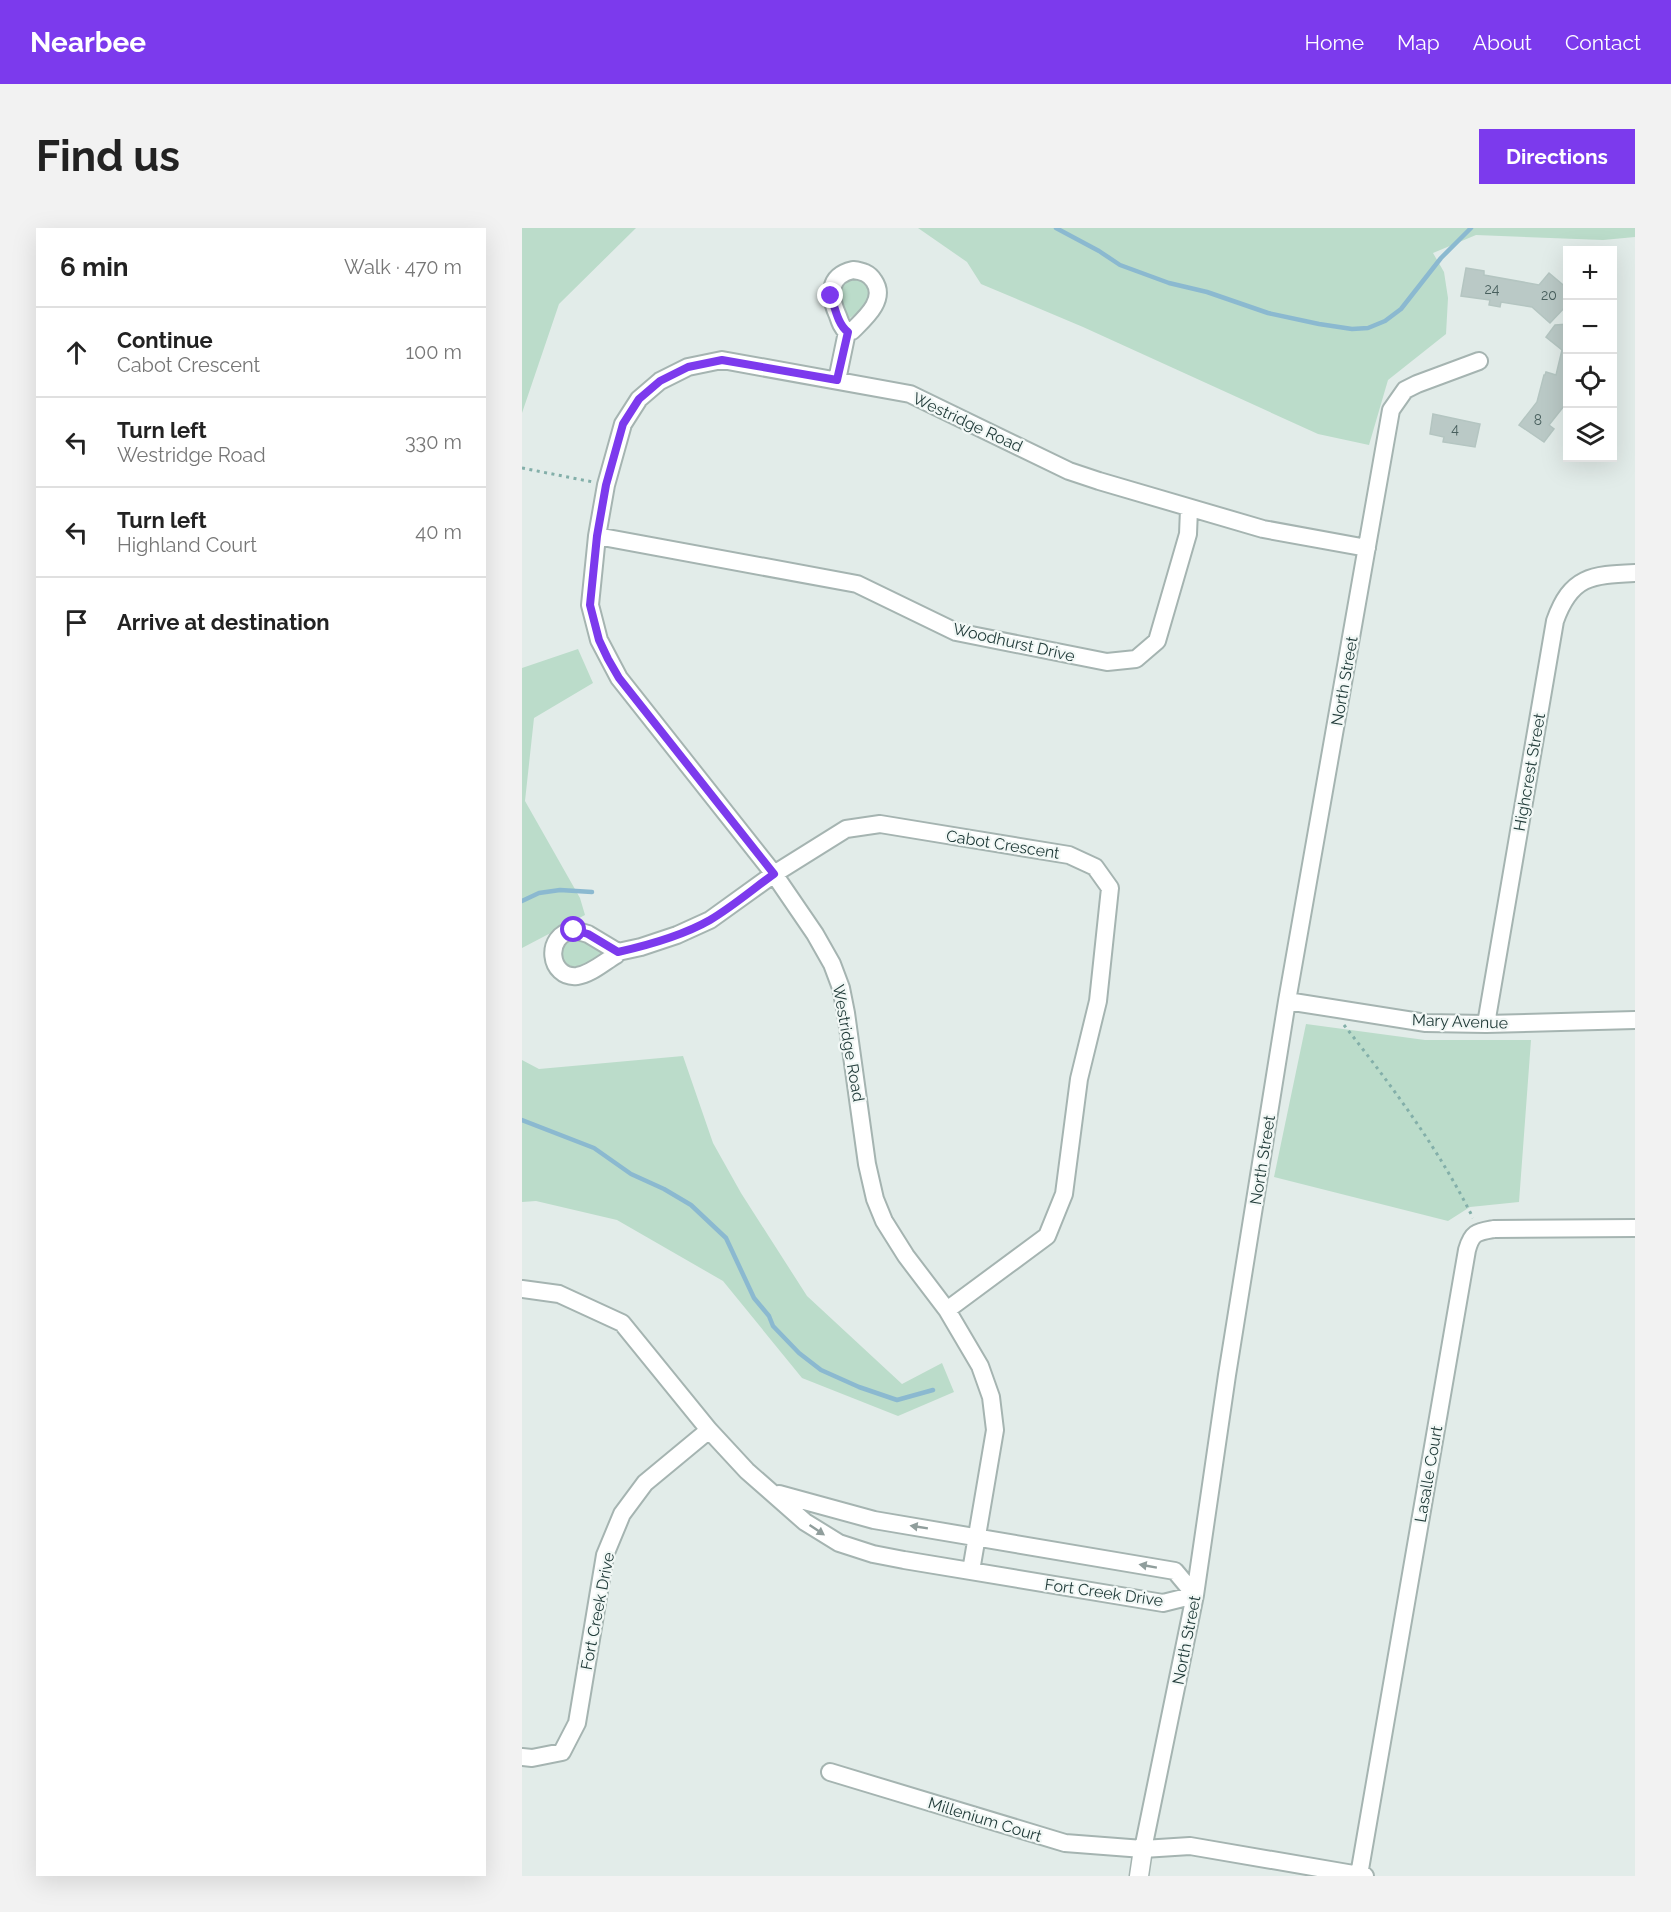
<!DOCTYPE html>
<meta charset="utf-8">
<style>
body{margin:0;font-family:Raleway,sans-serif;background:#f2f2f2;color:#222}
.controls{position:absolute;right:18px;top:18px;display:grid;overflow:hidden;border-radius:0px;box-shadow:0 6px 24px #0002}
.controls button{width:54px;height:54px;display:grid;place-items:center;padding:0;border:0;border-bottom:2px solid #e0e0e0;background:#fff;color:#222;font:30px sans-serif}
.stop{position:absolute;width:18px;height:18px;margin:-14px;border:4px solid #7c3aed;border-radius:50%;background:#fff}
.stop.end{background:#7c3aed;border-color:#fff;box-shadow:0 2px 6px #0008}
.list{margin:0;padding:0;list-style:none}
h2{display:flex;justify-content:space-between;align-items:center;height:78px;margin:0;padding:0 24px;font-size:26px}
h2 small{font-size:20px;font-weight:400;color:#767676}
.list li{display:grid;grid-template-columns:39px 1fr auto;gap:18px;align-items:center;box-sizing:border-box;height:90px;padding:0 24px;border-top:2px solid #e0e0e0}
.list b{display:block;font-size:22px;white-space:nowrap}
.list p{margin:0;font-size:20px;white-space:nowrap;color:#767676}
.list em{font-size:20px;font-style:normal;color:#767676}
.icon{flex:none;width:33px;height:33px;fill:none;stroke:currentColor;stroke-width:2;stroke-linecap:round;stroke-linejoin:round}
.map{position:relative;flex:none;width:1113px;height:1648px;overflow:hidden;border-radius:0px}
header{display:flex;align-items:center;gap:36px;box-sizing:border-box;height:84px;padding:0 30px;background:#7c3aed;color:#fff}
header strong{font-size:28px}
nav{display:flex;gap:33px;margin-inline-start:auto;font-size:21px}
.intro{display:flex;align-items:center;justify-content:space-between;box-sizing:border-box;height:144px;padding:0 36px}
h1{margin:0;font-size:42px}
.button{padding:15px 27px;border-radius:0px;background:#7c3aed;color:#fff;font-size:21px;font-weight:700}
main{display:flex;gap:36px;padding:0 36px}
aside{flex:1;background:#fff;border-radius:0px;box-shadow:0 6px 24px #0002}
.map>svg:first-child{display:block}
</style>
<header>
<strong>Nearbee</strong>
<nav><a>Home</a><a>Map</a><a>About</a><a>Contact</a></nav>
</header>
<div class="intro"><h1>Find us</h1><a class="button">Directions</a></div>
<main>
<aside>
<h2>6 min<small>Walk · 470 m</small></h2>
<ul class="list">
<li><svg class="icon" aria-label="ahead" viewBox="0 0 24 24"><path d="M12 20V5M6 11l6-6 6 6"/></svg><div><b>Continue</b><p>Cabot Crescent</p></div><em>100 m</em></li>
<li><svg class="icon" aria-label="left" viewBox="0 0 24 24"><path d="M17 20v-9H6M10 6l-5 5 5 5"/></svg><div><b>Turn left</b><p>Westridge Road</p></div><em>330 m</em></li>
<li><svg class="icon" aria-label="left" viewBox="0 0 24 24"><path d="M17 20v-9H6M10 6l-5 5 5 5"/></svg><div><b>Turn left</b><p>Highland Court</p></div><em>40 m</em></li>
<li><svg class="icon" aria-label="arrive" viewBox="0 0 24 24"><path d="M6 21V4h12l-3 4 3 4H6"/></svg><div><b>Arrive at destination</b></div></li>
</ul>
</aside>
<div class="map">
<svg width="1113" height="1648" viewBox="0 0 1113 1648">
<rect width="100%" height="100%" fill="#e2ece9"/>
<path fill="#bbdcca" d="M0,0H114L37,76L0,185Z
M396,0H1113V9L1081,12L954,7L911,25L922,44L926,70L924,106L866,152L847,217L796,206L561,99L459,56L445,34Z
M334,49C361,59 343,80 328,90L324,89L317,67L321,52Z
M56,421L71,455L12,490L3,573L58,670L63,687L0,720V440Z
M51,710L63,713L81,725C66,735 62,742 44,738L36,725L41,715Z
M784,796L903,812H1009L997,974L948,979L926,993L752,949Z
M161,828L191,915L219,965L285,1068L380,1156L420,1135L432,1164L376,1188L280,1150L201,1053L95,992L14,973L0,974V832L17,841Z"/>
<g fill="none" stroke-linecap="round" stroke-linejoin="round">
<path stroke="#8bb9d0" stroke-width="4.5" d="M534,0L577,23L598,37L647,55L685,64L746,85L797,96L830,101L846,100L863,93L879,81L919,30L949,0
M0,673L17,665L38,662L70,664
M0,892L72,920L109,946L142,961L169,977L204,1010L232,1070L247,1088L251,1098L277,1125L299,1142L337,1159L375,1172L411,1162"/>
</g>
<path fill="#bac9c6" stroke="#b4c5c1" stroke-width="1.5" d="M944,40L962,43V47L1017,57L1027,45L1046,61V76L1028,95L1010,79L979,74L978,79L967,77L968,72L939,68Z
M1046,96V173L1027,197L1032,201L1022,214L997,197L1015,174L1022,147H1023L1024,144L1034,147L1040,122L1024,109L1033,97Z
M911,186L958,196L953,219L921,214L922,209L908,206Z"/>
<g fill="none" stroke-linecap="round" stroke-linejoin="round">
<g stroke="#a5b4b1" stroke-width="20">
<path id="minor" d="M331,42C340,43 347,45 352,53C365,72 342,91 330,103L325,104C320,100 318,94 316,88C307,68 305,48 331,42Z
M315,152L325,104
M75,308L335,356L434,404L585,434L614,431L635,413L666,306L667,281
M52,702L66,706L96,724L94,727C82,734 69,746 55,748C27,751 21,707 52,702Z
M96,724L119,719L155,707L188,692L252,646L324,601L358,596L547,627L573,639L588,660L576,773L557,851L542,966L525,1008L425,1082
M765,773L904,795L964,796L1113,792
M964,796L1033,393C1049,348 1069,347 1113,345
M0,1061L37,1066L100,1095L187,1202L225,1243L283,1294L317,1315L351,1326L382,1332L641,1375L673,1367
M257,1266L352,1292L653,1343L673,1367
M449,1343L473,1202L469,1169L458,1138L425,1082L384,1028L362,993L353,971L345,936L324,785L319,760L310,736L293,706L252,646L97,450L77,412L68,377L75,308L84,257L101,196L117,171L138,153L166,139L200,132L388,166L547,243L577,253L741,301L845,320
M0,1529L10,1530L40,1524L55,1495L83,1327L100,1286L123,1255L187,1202
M308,1544L543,1615L621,1621L668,1618L843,1648
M621,1621L673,1367L705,1147L765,773L869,182L883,162L895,156L957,133
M837,1647L945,1022C950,1004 955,1004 972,1001L1113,1000"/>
</g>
<g stroke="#a5b4b1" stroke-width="21">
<path id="tertiary" d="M617,1648L621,1621"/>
</g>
<path stroke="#83afa9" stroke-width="3" stroke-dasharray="3 4.5" stroke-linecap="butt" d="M0,240L71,254
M822,797C869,857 917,921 951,990"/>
<use href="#minor" stroke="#fff" stroke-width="16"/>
<use href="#tertiary" stroke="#fff" stroke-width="18"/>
</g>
<defs><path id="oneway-solid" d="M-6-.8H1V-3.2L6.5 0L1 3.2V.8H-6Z" transform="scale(1.5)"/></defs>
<g fill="#909e9c">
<use href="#oneway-solid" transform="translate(397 1299) rotate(-171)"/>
<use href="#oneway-solid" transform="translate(295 1302) rotate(34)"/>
<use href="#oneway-solid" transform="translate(626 1338) rotate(-170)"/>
</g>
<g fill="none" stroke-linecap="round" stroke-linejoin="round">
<path stroke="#7c3aed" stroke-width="8" d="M52,702L66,706L96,724C127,717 160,708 188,692C210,679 231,661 252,646L97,450L86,431L77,412L68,377L75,308L84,257L101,196L117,171L138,153L166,139L200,132L315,152L326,104C316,97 313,80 309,68"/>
</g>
<g text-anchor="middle" stroke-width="4.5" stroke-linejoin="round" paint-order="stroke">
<g font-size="14" fill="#485f5d">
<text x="970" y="66">24</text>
<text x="1027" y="72">20</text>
<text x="1016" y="197">8</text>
<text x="933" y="206">4</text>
</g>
<g font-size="16" fill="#223c3a" stroke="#f2f8f6">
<text transform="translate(446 194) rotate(25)" y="6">Westridge Road</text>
<text transform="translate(492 414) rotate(13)" y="6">Woodhurst Drive</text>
<text transform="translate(822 453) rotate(-80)" y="6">North Street</text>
<text transform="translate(1007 544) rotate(-80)" y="6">Highcrest Street</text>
<text transform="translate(481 616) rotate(9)" y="6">Cabot Crescent</text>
<text transform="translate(938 793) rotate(2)" y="6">Mary Avenue</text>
<text transform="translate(327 815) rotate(80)" y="6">Westridge Road</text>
<text transform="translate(740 932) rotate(-81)" y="6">North Street</text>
<text transform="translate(906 1246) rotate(-80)" y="6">Lasalle Court</text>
<text transform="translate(582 1364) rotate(8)" y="6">Fort Creek Drive</text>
<text transform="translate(75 1383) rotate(-79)" y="6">Fort Creek Drive</text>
<text transform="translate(664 1412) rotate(-79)" y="6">North Street</text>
<text transform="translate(463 1591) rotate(17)" y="6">Millenium Court</text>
</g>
</g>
</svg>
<div class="controls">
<button>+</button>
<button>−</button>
<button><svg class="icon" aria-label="locate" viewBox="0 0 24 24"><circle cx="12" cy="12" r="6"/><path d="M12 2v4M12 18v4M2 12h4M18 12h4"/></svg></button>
<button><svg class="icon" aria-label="layers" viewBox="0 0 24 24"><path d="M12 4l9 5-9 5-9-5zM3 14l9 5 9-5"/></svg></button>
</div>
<div class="stop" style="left:52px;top:702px"></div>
<div class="stop end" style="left:309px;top:68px"></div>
</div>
</main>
